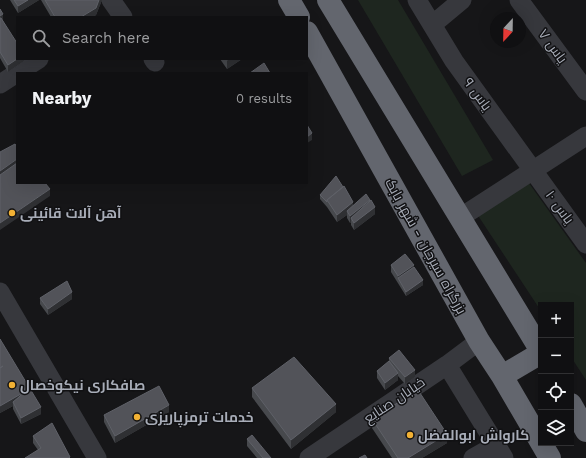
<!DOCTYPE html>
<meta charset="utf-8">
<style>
body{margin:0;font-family:"Work Sans",Cairo,sans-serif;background:#19191b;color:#f1f3f6}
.controls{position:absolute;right:12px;bottom:12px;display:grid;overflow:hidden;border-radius:0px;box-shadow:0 4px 16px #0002}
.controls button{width:36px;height:36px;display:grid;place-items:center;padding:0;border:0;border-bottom:1px solid #303032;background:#101012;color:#f1f3f6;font:20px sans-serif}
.compass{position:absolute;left:490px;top:12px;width:36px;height:36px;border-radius:50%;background:#101012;box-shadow:0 4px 16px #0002;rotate:202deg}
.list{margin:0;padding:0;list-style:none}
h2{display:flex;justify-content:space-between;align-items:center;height:52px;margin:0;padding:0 16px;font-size:17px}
h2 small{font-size:13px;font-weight:400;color:#9c9d9f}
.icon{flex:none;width:22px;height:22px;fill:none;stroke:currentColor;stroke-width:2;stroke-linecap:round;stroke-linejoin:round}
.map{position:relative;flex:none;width:586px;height:458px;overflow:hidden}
.search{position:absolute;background:#101012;box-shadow:0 4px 16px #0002;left:16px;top:16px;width:292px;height:44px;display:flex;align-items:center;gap:10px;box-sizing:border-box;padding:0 14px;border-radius:0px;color:#9c9d9f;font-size:15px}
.panel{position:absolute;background:#101012;box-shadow:0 4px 16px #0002;left:16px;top:72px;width:292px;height:112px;border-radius:0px}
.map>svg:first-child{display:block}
</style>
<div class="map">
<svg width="586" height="458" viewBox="0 0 586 458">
<rect width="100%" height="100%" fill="#161618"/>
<path fill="#1e261f" d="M358,0H398L493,160L462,176Z
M526,179L586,263V380L571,357V305H541V311L475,211Z"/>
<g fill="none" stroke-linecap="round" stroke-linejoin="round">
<path stroke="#37383d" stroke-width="19" d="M111,0L123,17
M417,0L454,61L586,244
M519,0L586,91
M432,25L462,0
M153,59L155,62
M17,73L39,59
M0,84L17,73
M461,217L586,136
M0,292L97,458
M447,365L504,458
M309,458L447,365L479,341
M473,458L496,445"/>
<path stroke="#63666e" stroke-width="22" d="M289,0L299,17
M328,0L541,351
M307,32L479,341L502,376L550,458
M502,376L541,353
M571,404L586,431"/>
</g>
<path fill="#47494d" d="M10,0H39L18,13Z
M41,0H102L96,15L93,17H51Z
M0,9L3,21L24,59V61L8,72L0,58Z
M220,59H242L227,69Z
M320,195L353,205L370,201L375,214L354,230L351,225V222L350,223L347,218V215L337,222L327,207L320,199Z
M391,265L414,267L423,285L406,296L391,272Z
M40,298L72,299L48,315L40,304Z
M0,339L41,414L21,424L13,409V406L0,413Z
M389,358L415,377L405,384L398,376V380L385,390L377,378V371L389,362Z
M252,388L336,412L291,449L252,397Z
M169,412L115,443L104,422V415Z
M372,419L447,443L422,458H392L372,428Z
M33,436L70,458L38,450L33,443Z
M247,439L271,458H257L247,446Z"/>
<path fill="#2f3033" d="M28,0H39L18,13V6Z
M99,0H102L96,15L93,17H81Z
M3,14V21L0,23V16Z
M17,59H24V61L8,72V65Z
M229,59H242L227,69V61Z
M312,133V140L307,143V137Z
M17,159V166L0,178V171Z
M50,189V196L0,230V223Z
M370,200V206L351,218V222L350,223V216Z
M353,202V209L347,211V215L337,222V215Z
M375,207V214L354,230V223Z
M414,265V272L398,278V276Z
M423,280V285L406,296V292Z
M72,292V299L48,315V309Z
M415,370V377L405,384V377Z
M398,373V380L385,390V383Z
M26,391L13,402V406L0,413V406Z
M336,404V412L291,449V440Z
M169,405V412L115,443V436Z
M41,407V414L21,424V418Z
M447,434V443L422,458H408Z"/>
<path fill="#525359" stroke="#5f6168" d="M14,0H28L18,6Z
M45,0H99L96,8L81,17H55Z
M0,9L3,14L0,16Z
M0,18H1L17,43V59L8,65L0,52Z
M264,63L270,73H250Z
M307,125L312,133L307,137Z
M15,144L17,147V159L0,171V152Z
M17,163V183H45L50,189L0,223V175Z
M336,176L343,187L327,200V202L320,195Z
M344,186L353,202L337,215L327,200Z
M366,194L370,200L350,216L347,211Z
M371,200L375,207L354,223L351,218Z
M405,254L414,265L398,276L391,265Z
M414,267L423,280L406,292L398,278Z
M67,281L72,292L48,309L40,298Z
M0,339L41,407L21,418L13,402L26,391L0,406V368L3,366L0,368Z
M399,350L415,370L405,377L389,358Z
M294,357L336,404L291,440L252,388Z
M389,361L398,373L385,383L377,371Z
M159,386L169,405L115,436L104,415Z
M418,390L447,434L408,458H398L372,419Z
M52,423L70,457L69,458H25L41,448L33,436Z
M252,435L271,458H263L247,439Z
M365,455L367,458H359Z"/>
<g fill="#f2b134" stroke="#111113" stroke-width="1.5">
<circle cx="12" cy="213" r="4"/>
<circle cx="12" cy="385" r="4"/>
<circle cx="137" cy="417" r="4"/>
<circle cx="410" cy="435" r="4"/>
</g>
<g text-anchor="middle" stroke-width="3" stroke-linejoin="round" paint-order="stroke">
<g font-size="14" fill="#a8adb8" stroke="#111113">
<text transform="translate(553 46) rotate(54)" y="5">یاس ۷</text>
<text transform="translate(478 94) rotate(54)" y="5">یاس ۹</text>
<text transform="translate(560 207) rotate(54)" y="5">یاس ۱۰</text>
<text transform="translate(426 246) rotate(61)" y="5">بزرگراه سیرجان - شهر بابک</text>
<text transform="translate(394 400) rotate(-34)" y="5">خیابان صنایع</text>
</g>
<g font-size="14" font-weight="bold" fill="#a8adb8" stroke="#111113" text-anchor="start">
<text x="20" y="218">آهن آلات قائینی</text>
<text x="20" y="390">صافکاری نیکوخصال</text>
<text x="145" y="422">خدمات ترمزپاریزی</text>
<text x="418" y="440">کارواش ابوالفضل</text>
</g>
</g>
</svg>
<div class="controls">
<button>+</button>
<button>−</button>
<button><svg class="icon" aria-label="locate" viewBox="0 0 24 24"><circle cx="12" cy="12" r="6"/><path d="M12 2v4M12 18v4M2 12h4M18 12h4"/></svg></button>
<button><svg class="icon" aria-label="layers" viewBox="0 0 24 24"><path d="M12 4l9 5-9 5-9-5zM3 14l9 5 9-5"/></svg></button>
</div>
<svg class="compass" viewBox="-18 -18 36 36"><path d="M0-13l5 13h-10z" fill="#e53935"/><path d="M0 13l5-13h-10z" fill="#9c9d9f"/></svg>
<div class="search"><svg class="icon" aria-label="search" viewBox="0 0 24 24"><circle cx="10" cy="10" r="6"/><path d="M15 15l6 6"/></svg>Search here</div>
<section class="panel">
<h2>Nearby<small>0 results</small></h2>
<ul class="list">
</ul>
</section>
</div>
